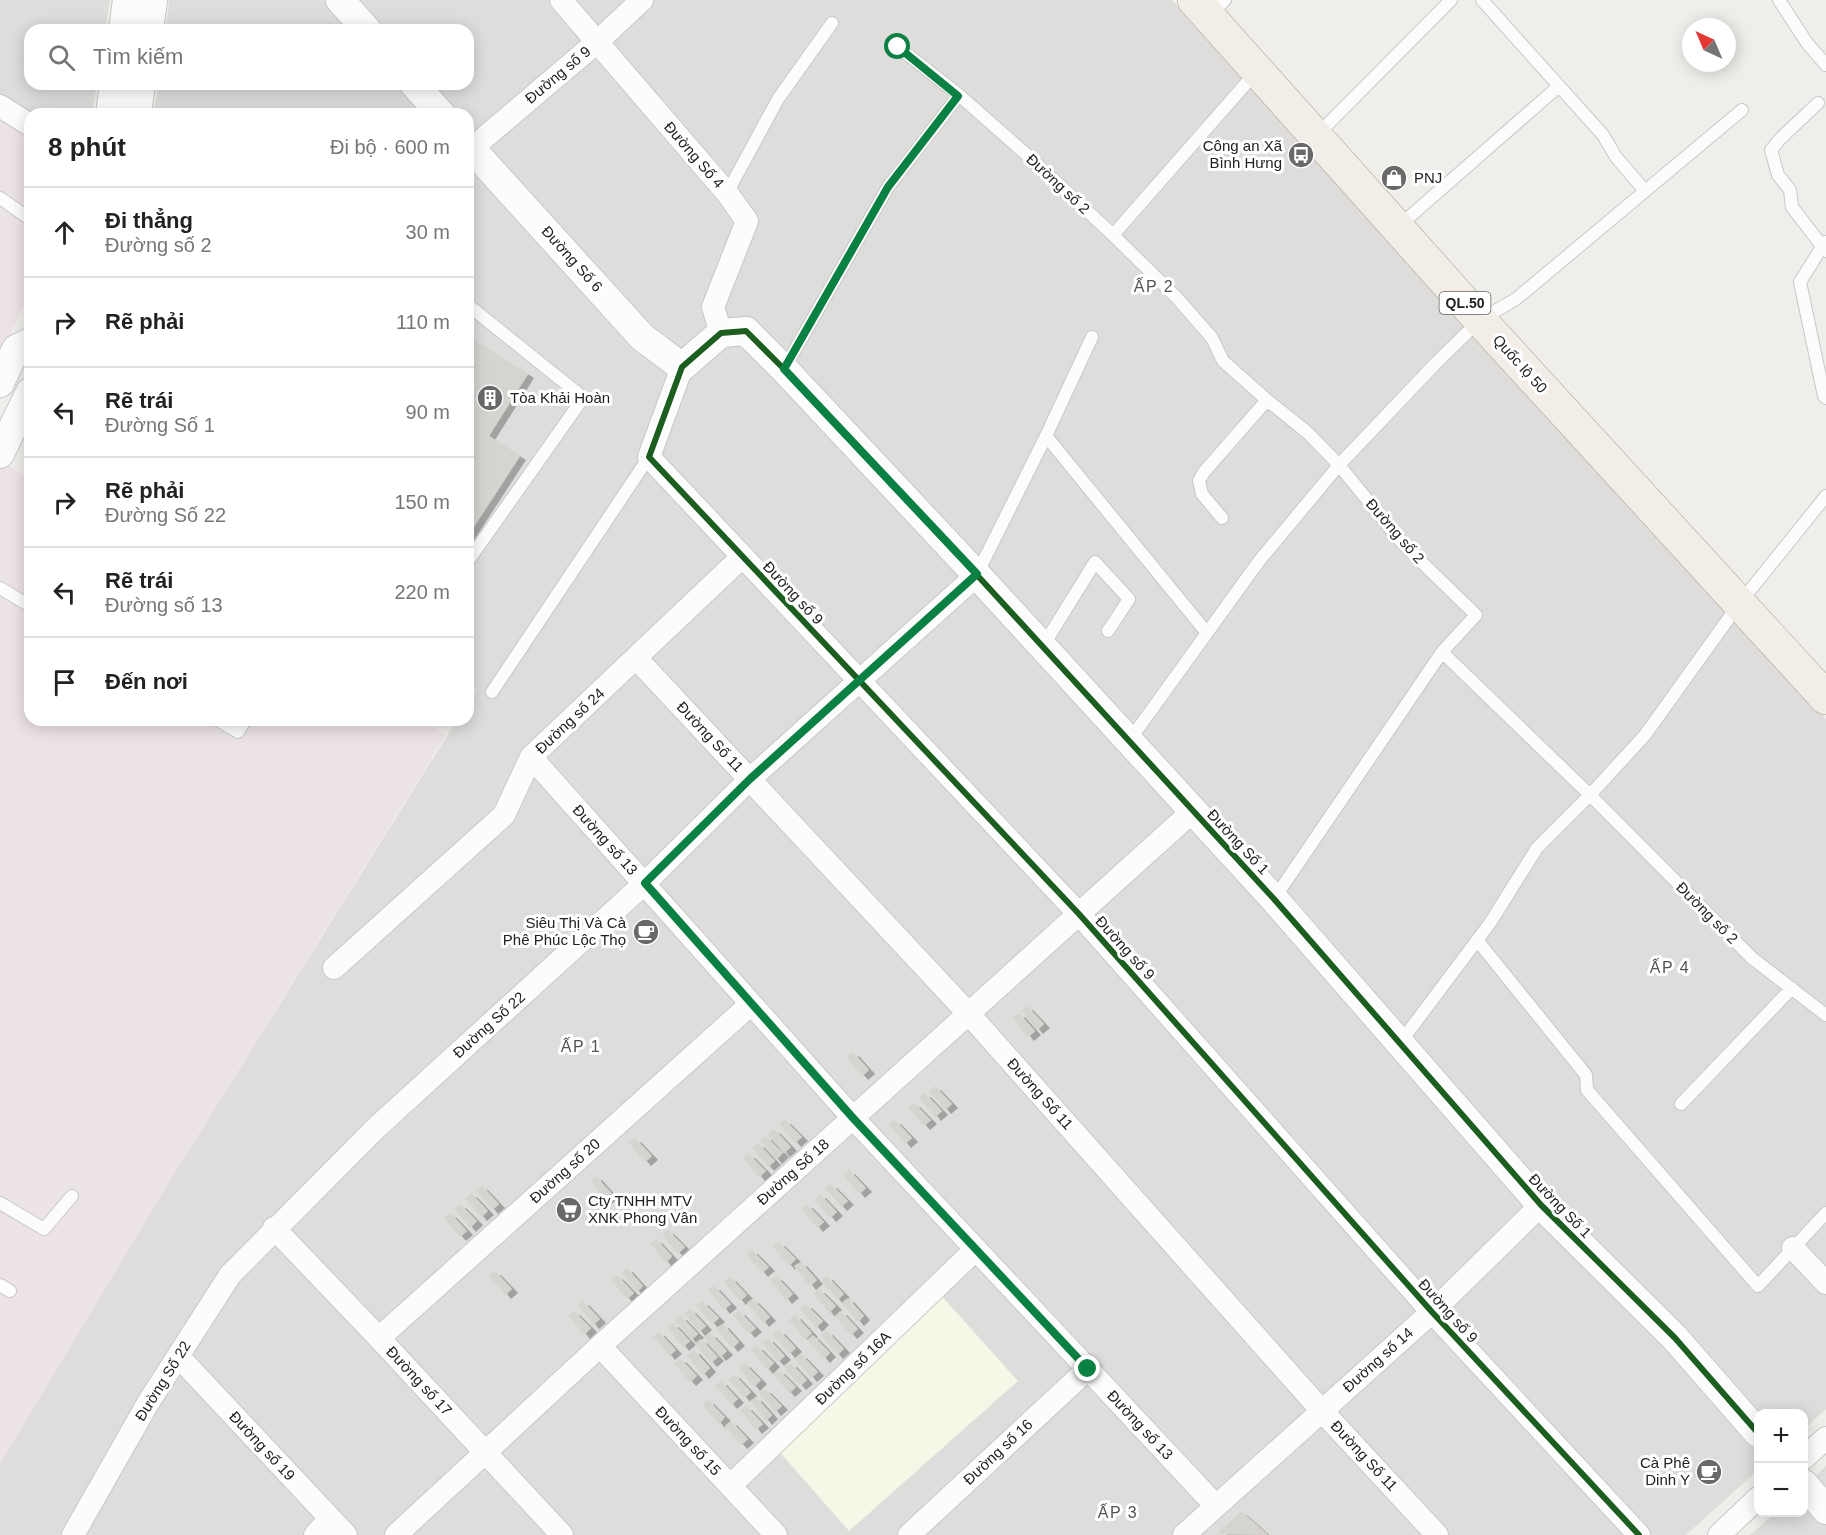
<!DOCTYPE html>
<html lang="vi">
<meta charset="utf-8">
<style>
body{margin:0;font-family:Helvetica,sans-serif;background:#f6f6f6;color:#222}
.controls{position:absolute;right:18px;bottom:18px;display:grid;overflow:hidden;border-radius:12px;box-shadow:0 3px 15px #0003}
.controls button{width:54px;height:54px;display:grid;place-items:center;padding:0;border:0;border-bottom:2px solid #e0e0e0;background:#fff;color:#222;font:30px sans-serif}
.compass{position:absolute;left:1682px;top:18px;width:54px;height:54px;border-radius:50%;background:#fff;box-shadow:0 3px 15px #0003;rotate:316deg}
.stop{position:absolute;width:18px;height:18px;margin:-14px;border:4px solid #0b8043;border-radius:50%;background:#fff}
.stop.end{background:#0b8043;border-color:#fff;box-shadow:0 2px 6px #0008}
.list{margin:0;padding:0;list-style:none}
h2{display:flex;justify-content:space-between;align-items:center;height:78px;margin:0;padding:0 24px;font-size:26px}
h2 small{font-size:20px;font-weight:400;color:#767676}
.list li{display:grid;grid-template-columns:39px 1fr auto;gap:18px;align-items:center;box-sizing:border-box;height:90px;padding:0 24px;border-top:2px solid #e0e0e0}
.list b{display:block;font-size:22px;white-space:nowrap}
.list p{margin:0;font-size:20px;white-space:nowrap;color:#767676}
.list em{font-size:20px;font-style:normal;color:#767676}
.icon{flex:none;width:33px;height:33px;fill:none;stroke:currentColor;stroke-width:2;stroke-linecap:round;stroke-linejoin:round}
.map{position:relative;flex:none;width:1826px;height:1535px;overflow:hidden}
.search{position:absolute;background:#fff;box-shadow:0 3px 15px #0003;left:24px;top:24px;width:450px;height:66px;display:flex;align-items:center;gap:15px;box-sizing:border-box;padding:0 21px;border-radius:18px;color:#767676;font-size:22px}
.panel{position:absolute;background:#fff;box-shadow:0 3px 15px #0003;left:24px;top:108px;width:450px;height:618px;border-radius:18px}
.map>svg:first-child{display:block}
</style>
<div class="map">
<svg width="1826" height="1535" viewBox="0 0 1826 1535">
<defs>
<filter id="shadow"><feDropShadow dx="6" dy="4" stdDeviation="0" flood-color="#0004"/></filter>
</defs>
<rect width="100%" height="100%" fill="#efeeea"/>
<path fill="#dedddb" d="M0,0H110L105,30H30V84H97L92,114L0,115Z
M169,0H1172L1826,719V1409L1804,1429V1414H1758V1470L1686,1535H0V1464L172,1177L457,720H468V702L476,688L468,682V114H153L159,84H468V30H166Z
M1826,1466V1535H1750L1775,1513L1804,1512V1487Z"/>
<path fill="#ece3e7" d="M0,117L30,137V293L0,356Z
M0,460L30,479V720H422L446,735L172,1177L0,1464Z"/>
<path fill="#f6f7e7" d="M939,1293L1018,1381L849,1531L777,1449Z"/>
<path fill="#d6d4d1" filter="url(#shadow)" d="M468,336L528,374L489,436L520,456L468,536Z
M1027,1006L1044,1024L1037,1030L1021,1010Z
M1019,1013L1035,1031L1028,1037L1012,1017Z
M853,1052L869,1070L862,1076L846,1057Z
M935,1086L952,1104L945,1110L929,1091Z
M925,1093L942,1111L935,1117L919,1097Z
M914,1103L931,1120L924,1126L908,1107Z
M785,1120L802,1137L795,1143L779,1124Z
M895,1120L912,1138L905,1144L889,1124Z
M774,1129L791,1147L784,1153L768,1134Z
M766,1136L783,1153L776,1160L760,1140Z
M635,1138L652,1156L645,1162L629,1143Z
M758,1143L775,1161L768,1167L752,1148Z
M749,1154L766,1171L759,1177L743,1158Z
M849,1170L866,1188L859,1194L843,1175Z
M596,1176L612,1194L606,1200L590,1180Z
M831,1184L848,1201L841,1207L825,1188Z
M482,1186L499,1204L492,1210L476,1190Z
M471,1193L488,1211L481,1217L465,1198Z
M820,1194L837,1212L830,1218L814,1198Z
M460,1204L477,1221L470,1228L454,1208Z
M807,1204L824,1222L817,1228L801,1208Z
M450,1213L467,1231L460,1237L444,1218Z
M668,1230L685,1247L678,1254L662,1234Z
M656,1239L672,1256L666,1263L650,1243Z
M779,1242L796,1259L789,1266L773,1246Z
M752,1250L769,1267L762,1273L746,1254Z
M801,1262L817,1280L810,1286L794,1266Z
M627,1268L643,1286L637,1292L621,1272Z
M495,1271L512,1289L505,1295L489,1275Z
M617,1275L634,1293L627,1299L611,1280Z
M776,1276L793,1294L786,1300L770,1280Z
M827,1276L844,1294L837,1300L821,1281Z
M730,1277L747,1295L740,1301L724,1282Z
M714,1286L731,1304L724,1310L708,1290Z
M819,1289L836,1306L829,1313L813,1293Z
M848,1298L864,1316L858,1322L842,1303Z
M753,1299L770,1317L763,1323L747,1303Z
M583,1301L600,1319L593,1325L578,1305Z
M702,1301L719,1318L712,1324L696,1305Z
M806,1304L823,1321L816,1328L800,1308Z
M690,1309L706,1326L699,1332L684,1313Z
M574,1311L591,1328L584,1335L568,1315Z
M739,1311L756,1328L749,1334L733,1315Z
M841,1311L858,1329L851,1335L835,1316Z
M795,1315L812,1333L805,1340L789,1320Z
M681,1316L698,1334L691,1340L675,1320Z
M673,1323L690,1341L683,1347L667,1327Z
M723,1324L739,1342L732,1348L716,1328Z
M779,1330L796,1348L789,1354L773,1334Z
M827,1331L844,1349L837,1355L821,1335Z
M659,1332L676,1350L669,1356L653,1336Z
M710,1333L727,1351L720,1357L704,1337Z
M813,1335L830,1353L824,1359L807,1340Z
M768,1338L785,1356L778,1362L762,1343Z
M701,1339L718,1357L711,1363L695,1344Z
M757,1346L774,1363L767,1370L751,1350Z
M694,1350L710,1368L703,1375L687,1355Z
M801,1354L818,1372L811,1378L795,1359Z
M680,1358L697,1376L690,1382L674,1363Z
M744,1363L761,1380L754,1387L738,1367Z
M791,1363L807,1380L800,1386L784,1367Z
M779,1370L796,1387L789,1393L773,1374Z
M734,1374L751,1392L744,1398L728,1379Z
M721,1381L738,1399L731,1405L715,1385Z
M765,1389L782,1406L775,1412L759,1393Z
M756,1397L772,1415L766,1421L750,1401Z
M708,1400L725,1417L719,1424L702,1404Z
M746,1406L763,1424L756,1430L740,1410Z
M731,1421L748,1439L741,1445L725,1426Z
M1241,1511L1268,1535L1217,1534Z"/>
<g fill="none" stroke-linecap="round" stroke-linejoin="round">
<g stroke="#c8c8c6" stroke-width="14">
<path id="service" d="M1779,0L1807,43L1826,65
M1209,16L1225,0
M898,47L959,95L1026,154L1113,235L1177,298L1212,338L1223,361L1267,400L1308,433L1339,465L1404,545L1476,615L1442,652L1590,795L1752,958L1826,1015
M1559,86L1603,135L1616,157L1645,191
M1818,103L1780,139L1771,150L1778,175L1790,190L1792,207L1826,251
M1317,135L1451,0
M727,193L778,99L832,23
M0,198L30,219
M1399,226L1559,86L1482,0
M1113,235L1257,71
M1825,242L1800,282L1824,396L1826,398
M468,305L580,395L581,401L468,561
M784,369L888,187L959,95
M1046,436L1207,633
M1222,518L1202,494L1199,481L1204,472L1267,400
M977,574L1046,436L1092,337
M0,588L30,606
M1043,646L1095,562L1129,599L1108,631
M492,692L649,457
M218,720L238,732L245,720
M1129,741L1259,561L1339,465L1436,363L1480,320L1516,299L1742,110
M1274,899L1442,652
M1477,940L1586,1075L1587,1090L1758,1286L1826,1213
M1400,1043L1490,923L1537,848L1590,795L1645,735L1739,604L1826,496
M1681,1104L1792,988
M0,1203L44,1229L72,1196
M0,1285L10,1291"/>
</g>
<g stroke="#c8c8c6" stroke-width="24">
<path id="minor" d="M561,0L727,193L747,221L713,307L721,333
M0,106L30,125
M471,149L597,42L642,0
M682,367L649,457L1079,914L1432,1312L1639,1535
M636,658L968,1013L1322,1411L1437,1535
M531,757L853,1118L1216,1506
M334,968L504,815L531,757L742,557
M274,1228L379,1338L562,1535
M1793,1248L1826,1283
M379,1338L751,1004
M600,1346L776,1535
M178,1356L346,1535
M1804,1458L1826,1438
M730,1486L976,1249
M73,1535L148,1403L230,1275L376,1128L645,883L750,779L977,575
M315,1535L330,1519
M396,1535L600,1346L1193,811
M909,1535L1088,1369
M1184,1535L1432,1312L1541,1205
M1719,1535L1758,1498"/>
</g>
<g stroke="#c8c8c6" stroke-width="30">
<path id="tertiary" d="M340,0L367,30
M123,30L127,0
M149,30L153,0
M414,84L441,114
M110,114L114,84
M137,114L141,84
M468,145L642,337L682,367L721,333L746,331L784,369L977,575L1274,899L1541,1205L1675,1338L1758,1433
M0,383L16,349L30,342
M0,454L30,392
M1804,1484L1826,1510"/>
</g>
<g stroke="#a69f86" stroke-width="34">
<path id="primary" d="M1194,0L1480,320L1826,698"/>
</g>
<use href="#service" stroke="#fdfcfc" stroke-width="12"/>
<use href="#minor" stroke="#fdfcfc" stroke-width="22"/>
<use href="#tertiary" stroke="#fdfcfc" stroke-width="28"/>
<use href="#primary" stroke="#f2eee7" stroke-width="33"/>
<g stroke="#fff" stroke-width="10">
<path id="cycleway" d="M1639,1535L1432,1312L1079,914L649,457L682,367L721,333L746,331L784,369L977,575L1274,899L1541,1205L1675,1338L1758,1433"/>
</g>
<use href="#cycleway" stroke="#1b5e20" stroke-width="6"/>
</g>
<g fill="none" stroke-linecap="round" stroke-linejoin="round">
<path stroke="#0b8043" stroke-width="8" d="M898,47L958,96L888,187L784,369L977,574L750,779L645,883L853,1118L1088,1369"/>
</g>
<defs>
<g id="bus-disc" transform="scale(1.35)"><circle r="9.5" fill="#696967" stroke="#fff"/><path d="M-5-6H5V4H4V6H2V4H-2V6H-4V4H-5ZM-3.5-4V0h7V-4ZM-3.5 1.2v1.5H-2V1.2ZM2 1.2v1.5H3.5V1.2Z" fill="#fff"/></g>
<g id="shop-disc" transform="scale(1.35)"><circle r="9.5" fill="#696967" stroke="#fff"/><path d="M-5-2.5h2.3a2.7 3.5 0 0 1 5.4 0H5L5.5 6h-11ZM-1.5-2.5h3a1.5 2.3 0 0 0-3 0Z" fill="#fff"/></g>
<g id="building-disc" transform="scale(1.35)"><circle r="9.5" fill="#696967" stroke="#fff"/><path d="M-4-6H4V6H1V3H-1V6H-4ZM-2.5-4.3h1.7v1.8h-1.7ZM.8-4.3h1.7v1.8H.8ZM-2.5-1h1.7V.8h-1.7ZM.8-1h1.7V.8H.8Z" fill="#fff"/></g>
<g id="cafe-disc" transform="scale(1.35)"><circle r="9.5" fill="#696967" stroke="#fff"/><path d="M-5.5-4.5H6V0H3Q3 3.5 0 3.5H-2.5Q-5.5 3.5-5.5 0ZM3-3.2v2h1.7v-2ZM-6 4.5H4V6H-6Z" fill="#fff"/></g>
<g id="supermarket-disc" transform="scale(1.35)"><circle r="9.5" fill="#696967" stroke="#fff"/><path d="M-6-5.5h2.5l.6 2H6L4.5 2H-2.5L-4.4-4H-6ZM-1.5 3.2a1.3 1.3 0 1 0 .1 0ZM3 3.2a1.3 1.3 0 1 0 .1 0Z" fill="#fff"/></g>
</defs>
<g fill-rule="evenodd">
<use href="#bus-disc" x="1301" y="155"/>
<use href="#shop-disc" x="1394" y="178"/>
<use href="#building-disc" x="490" y="398"/>
<use href="#cafe-disc" x="646" y="932"/>
<use href="#supermarket-disc" x="569" y="1210"/>
<use href="#cafe-disc" x="1709" y="1472"/>
</g>
<g text-anchor="middle" stroke-width="6" stroke-linejoin="round" paint-order="stroke">
<rect fill="#fff" stroke="#646464" stroke-width="1.5" x="1439.5" y="292" width="51" height="22" rx="4.5"/>
<g font-size="14" font-weight="bold" fill="#212121">
<text x="1465" y="308">QL.50</text>
</g>
<g font-size="15" fill="#212121" stroke="#fff">
<text transform="translate(558 75) rotate(-40)" y="5">Đường số 9</text>
<text transform="translate(694 155) rotate(49)" y="5">Đường Số 4</text>
<text transform="translate(1058 184) rotate(43)" y="5">Đường số 2</text>
<text transform="translate(572 259) rotate(48)" y="5">Đường Số 6</text>
<text transform="translate(1520 364) rotate(48)" y="5">Quốc lộ 50</text>
<text transform="translate(1395 531) rotate(49)" y="5">Đường số 2</text>
<text transform="translate(793 593) rotate(47)" y="5">Đường số 9</text>
<text transform="translate(570 721) rotate(-43)" y="5">Đường số 24</text>
<text transform="translate(710 737) rotate(47)" y="5">Đường Số 11</text>
<text transform="translate(605 840) rotate(48)" y="5">Đường số 13</text>
<text transform="translate(1238 842) rotate(47)" y="5">Đường Số 1</text>
<text transform="translate(1707 913) rotate(45)" y="5">Đường số 2</text>
<text transform="translate(1125 948) rotate(48)" y="5">Đường số 9</text>
<text transform="translate(489 1025) rotate(-42)" y="5">Đường Số 22</text>
<text transform="translate(1040 1094) rotate(48)" y="5">Đường Số 11</text>
<text transform="translate(565 1171) rotate(-42)" y="5">Đường số 20</text>
<text transform="translate(793 1172) rotate(-42)" y="5">Đường Số 18</text>
<text transform="translate(1560 1206) rotate(46)" y="5">Đường Số 1</text>
<text transform="translate(1448 1311) rotate(48)" y="5">Đường số 9</text>
<text transform="translate(1378 1360) rotate(-42)" y="5">Đường số 14</text>
<text transform="translate(853 1368) rotate(-44)" y="5">Đường số 16A</text>
<text transform="translate(163 1381) rotate(-58)" y="5">Đường Số 22</text>
<text transform="translate(419 1381) rotate(47)" y="5">Đường số 17</text>
<text transform="translate(1140 1425) rotate(47)" y="5">Đường số 13</text>
<text transform="translate(688 1441) rotate(47)" y="5">Đường số 15</text>
<text transform="translate(262 1446) rotate(47)" y="5">Đường số 19</text>
<text transform="translate(998 1452) rotate(-43)" y="5">Đường số 16</text>
<text transform="translate(1364 1456) rotate(47)" y="5">Đường Số 11</text>
</g>
<g font-size="15" fill="#212121" stroke="#fff" text-anchor="end">
<text x="1282" y="151">Công an Xã<tspan x="1282" dy="17">Bình Hưng</tspan></text>
<text x="1414" y="183" text-anchor="start">PNJ</text>
<text x="510" y="403" text-anchor="start">Tòa Khải Hoàn</text>
<text x="626" y="928">Siêu Thị Và Cà<tspan x="626" dy="17">Phê Phúc Lộc Thọ</tspan></text>
<text x="588" y="1206" text-anchor="start">Cty TNHH MTV<tspan x="588" dy="17">XNK Phong Vân</tspan></text>
<text x="1690" y="1468">Cà Phê<tspan x="1690" dy="17">Dinh Y</tspan></text>
</g>
<g font-size="16" letter-spacing="1.5" fill="#545454" stroke="#fff">
<text x="1154" y="292">ẤP 2</text>
<text x="1670" y="973">ẤP 4</text>
<text x="581" y="1052">ẤP 1</text>
<text x="1118" y="1518">ẤP 3</text>
</g>
</g>
</svg>
<div class="controls">
<button>+</button>
<button>−</button>
</div>
<svg class="compass" viewBox="-18 -18 36 36"><path d="M0-13l5 13h-10z" fill="#e53935"/><path d="M0 13l5-13h-10z" fill="#767676"/></svg>
<div class="stop" style="left:898px;top:47px"></div>
<div class="stop end" style="left:1088px;top:1369px"></div>
<div class="search"><svg class="icon" aria-label="search" viewBox="0 0 24 24"><circle cx="10" cy="10" r="6"/><path d="M15 15l6 6"/></svg>Tìm kiếm</div>
<section class="panel">
<h2>8 phút<small>Đi bộ · 600 m</small></h2>
<ul class="list">
<li><svg class="icon" aria-label="ahead" viewBox="0 0 24 24"><path d="M12 20V5M6 11l6-6 6 6"/></svg><div><b>Đi thẳng</b><p>Đường số 2</p></div><em>30 m</em></li>
<li><svg class="icon" aria-label="right" viewBox="0 0 24 24"><path d="M7 20v-9h11M14 6l5 5-5 5"/></svg><div><b>Rẽ phải</b></div><em>110 m</em></li>
<li><svg class="icon" aria-label="left" viewBox="0 0 24 24"><path d="M17 20v-9H6M10 6l-5 5 5 5"/></svg><div><b>Rẽ trái</b><p>Đường Số 1</p></div><em>90 m</em></li>
<li><svg class="icon" aria-label="right" viewBox="0 0 24 24"><path d="M7 20v-9h11M14 6l5 5-5 5"/></svg><div><b>Rẽ phải</b><p>Đường Số 22</p></div><em>150 m</em></li>
<li><svg class="icon" aria-label="left" viewBox="0 0 24 24"><path d="M17 20v-9H6M10 6l-5 5 5 5"/></svg><div><b>Rẽ trái</b><p>Đường số 13</p></div><em>220 m</em></li>
<li><svg class="icon" aria-label="arrive" viewBox="0 0 24 24"><path d="M6 21V4h12l-3 4 3 4H6"/></svg><div><b>Đến nơi</b></div></li>
</ul>
</section>
</div>
